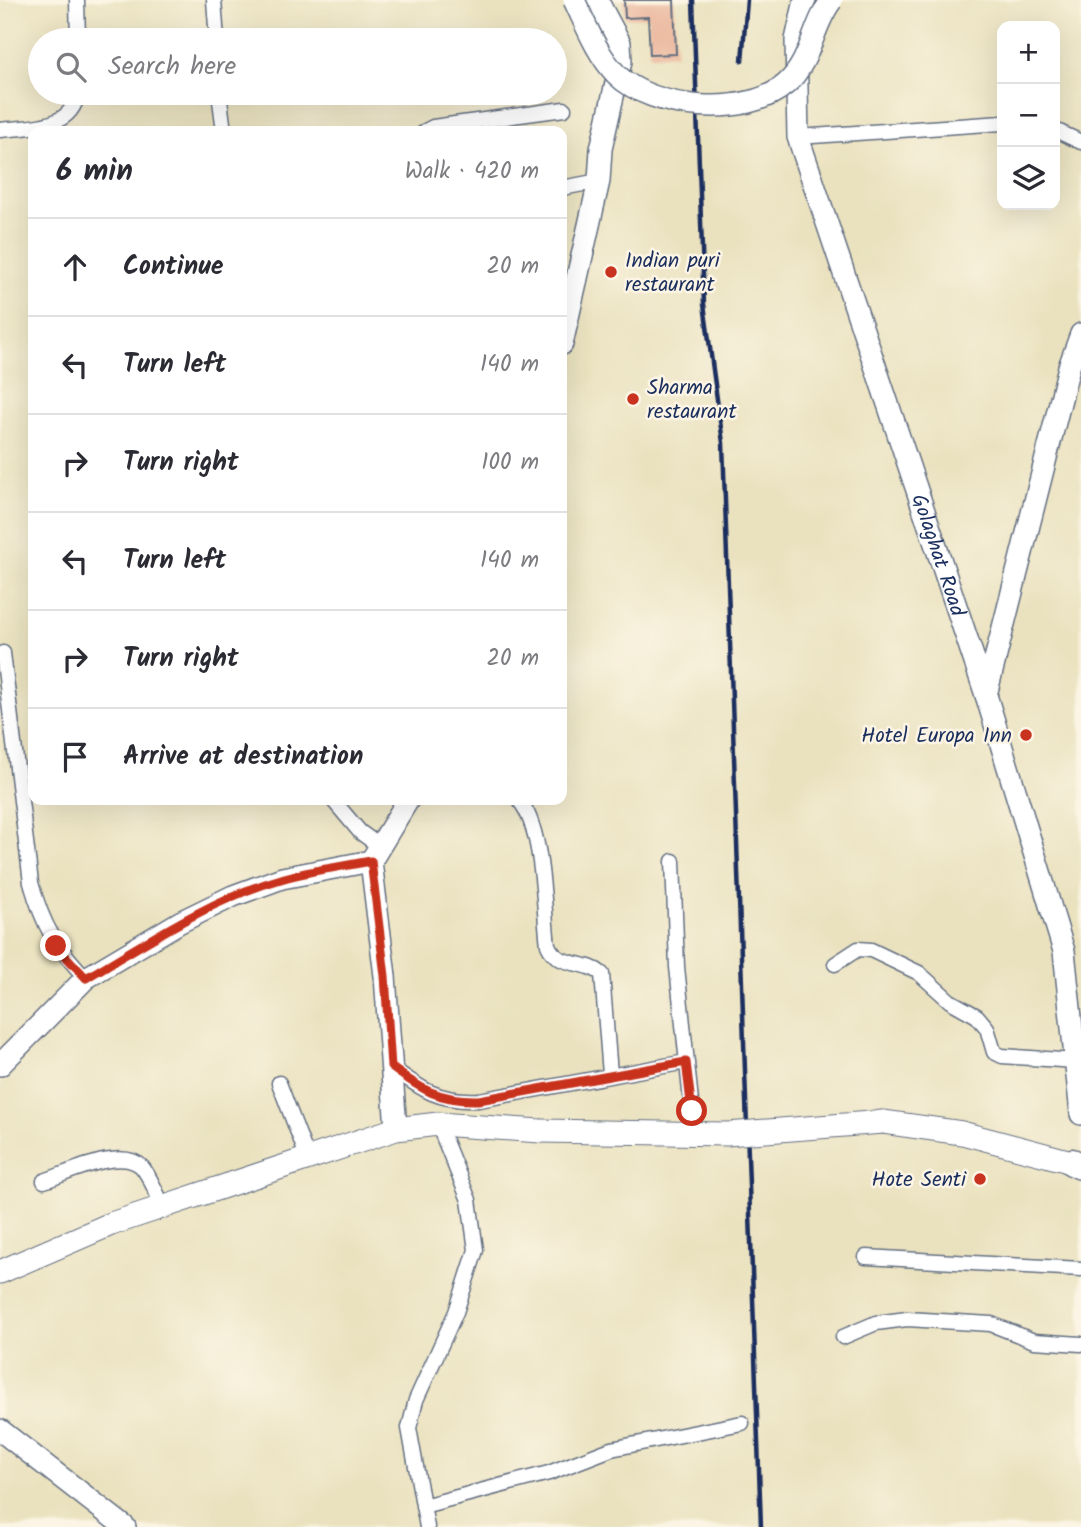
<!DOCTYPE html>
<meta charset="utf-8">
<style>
body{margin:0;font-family:Kalam,sans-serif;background:#f7f7f7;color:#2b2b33}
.controls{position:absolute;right:21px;top:21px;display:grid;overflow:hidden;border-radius:14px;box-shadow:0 7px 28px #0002}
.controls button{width:63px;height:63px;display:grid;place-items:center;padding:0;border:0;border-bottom:2px solid #e1e1e2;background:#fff;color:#2b2b33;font:35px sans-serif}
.stop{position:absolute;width:21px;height:21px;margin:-16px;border:5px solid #c8321e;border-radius:50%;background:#fff}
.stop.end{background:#c8321e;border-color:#fff;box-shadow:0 2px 7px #0008}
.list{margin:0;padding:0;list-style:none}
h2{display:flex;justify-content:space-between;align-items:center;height:91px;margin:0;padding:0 28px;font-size:30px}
h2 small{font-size:23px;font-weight:400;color:#7c7c81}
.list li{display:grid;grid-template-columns:46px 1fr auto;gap:21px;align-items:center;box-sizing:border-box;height:98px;padding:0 28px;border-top:2px solid #e1e1e2}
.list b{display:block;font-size:26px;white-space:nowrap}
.list em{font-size:23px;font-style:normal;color:#7c7c81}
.icon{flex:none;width:38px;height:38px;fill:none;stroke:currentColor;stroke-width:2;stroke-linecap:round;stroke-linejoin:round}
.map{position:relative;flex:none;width:1081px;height:1527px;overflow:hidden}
.search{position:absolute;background:#fff;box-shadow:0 7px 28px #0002;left:28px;top:28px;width:539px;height:77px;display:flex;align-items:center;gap:18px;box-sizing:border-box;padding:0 24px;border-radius:38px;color:#7c7c81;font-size:26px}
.panel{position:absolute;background:#fff;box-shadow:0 7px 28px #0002;left:28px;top:126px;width:539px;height:679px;border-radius:14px}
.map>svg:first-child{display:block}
</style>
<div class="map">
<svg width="1081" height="1527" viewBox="0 0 1081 1527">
<rect width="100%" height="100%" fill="#fcf5e5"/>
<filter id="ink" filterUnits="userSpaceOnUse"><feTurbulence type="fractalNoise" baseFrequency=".0143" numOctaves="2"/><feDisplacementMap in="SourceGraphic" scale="14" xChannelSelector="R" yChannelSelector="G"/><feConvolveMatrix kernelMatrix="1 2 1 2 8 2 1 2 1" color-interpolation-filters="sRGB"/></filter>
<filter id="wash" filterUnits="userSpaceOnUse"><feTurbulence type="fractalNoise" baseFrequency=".00686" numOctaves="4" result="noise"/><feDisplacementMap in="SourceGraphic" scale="28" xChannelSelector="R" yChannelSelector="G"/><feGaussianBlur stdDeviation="1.57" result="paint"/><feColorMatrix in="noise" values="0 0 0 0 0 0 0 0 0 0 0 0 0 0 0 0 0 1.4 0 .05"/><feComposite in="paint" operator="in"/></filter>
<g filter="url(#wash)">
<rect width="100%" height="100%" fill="#eae2bf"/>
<g id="blocks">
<path fill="#eab499" d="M624,0H674L676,54L650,55L648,17L625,18Z"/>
</g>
</g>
<g filter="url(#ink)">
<use href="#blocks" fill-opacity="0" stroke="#636e80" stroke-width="2"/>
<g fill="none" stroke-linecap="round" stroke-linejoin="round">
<g stroke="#636e80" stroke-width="17">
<path id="street" d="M77,0L78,40
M214,0L217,40
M219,93L224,131
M0,130C32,126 71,130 78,93
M1055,130L1081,142
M425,131L433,127L564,109
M798,137L1002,123
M562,188L599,181
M3,653L31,883C44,928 54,944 86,978
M333,800L360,832L378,845
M519,800C544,829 543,906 548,945C558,969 585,959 602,974L610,1074
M673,861L677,967L692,1111
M835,964L858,949L871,950L919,973L950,1001L977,1016L987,1028L994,1052L1002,1056L1076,1061
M391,1067C422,1090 439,1102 479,1100L686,1062
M279,1083L308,1159
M44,1181C69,1173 122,1146 142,1167C151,1178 157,1194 163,1207
M866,1257L1081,1269
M843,1337L876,1323L907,1319L991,1324L1034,1341L1081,1344
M423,1506L549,1473L611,1449L742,1423
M427,1527L409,1428L416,1400L456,1312L476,1250L469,1200L438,1124"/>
</g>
<g stroke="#636e80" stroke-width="24">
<g id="secondary">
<path id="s1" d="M805,0L796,40L798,137L986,695L1064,951L1081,1114"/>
<path d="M562,344L599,181L601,149L621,61L620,43L597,0"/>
<path d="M986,695L1069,367L1081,334"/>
<path d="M0,1065L86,978L180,922L233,896L282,878L371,861"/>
<path d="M396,1129L385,976L371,861L408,800"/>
<path d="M0,1430L125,1527"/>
</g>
</g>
<g stroke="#636e80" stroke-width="25">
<path id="primary" d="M883,1122L962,1133L1072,1162
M0,1272L111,1224L396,1129L438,1124L540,1131"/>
</g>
<g stroke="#636e80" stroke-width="29">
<path id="highway" d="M1072,1162L1081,1166"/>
</g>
<use href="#street" stroke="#fff" stroke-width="14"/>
<use href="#secondary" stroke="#fff" stroke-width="21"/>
<use href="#primary" stroke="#fff" stroke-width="23"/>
<use href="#highway" stroke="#fff" stroke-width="26"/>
<path stroke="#1b2f5e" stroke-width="4.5" d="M693,0L704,304L723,443L761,1527
M742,61L747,0"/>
<g stroke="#636e80" stroke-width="24" stroke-linecap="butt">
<path id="secondary-bridge" d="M574,0C586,25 597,54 616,74C652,111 748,118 786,84C812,61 812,25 832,0"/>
</g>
<g stroke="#636e80" stroke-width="25" stroke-linecap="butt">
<path id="primary-bridge" d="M540,1131L727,1134L883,1122"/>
</g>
<use href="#secondary-bridge" stroke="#fff" stroke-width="21"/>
<use href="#primary-bridge" stroke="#fff" stroke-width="23"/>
</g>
</g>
<g fill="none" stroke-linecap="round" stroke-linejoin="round" filter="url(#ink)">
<path stroke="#c8321e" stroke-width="9" d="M56,946L86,978C149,941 211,899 281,879C310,870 341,867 371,861L385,976L391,1067C422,1090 439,1101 479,1100L686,1062L692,1111"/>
</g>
<g fill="#c8321e" stroke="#fcf5e5" stroke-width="2.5">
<circle cx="611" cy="272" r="7"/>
<circle cx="633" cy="399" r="7"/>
<circle cx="1026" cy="735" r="7"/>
<circle cx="980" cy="1179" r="7"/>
</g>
<g text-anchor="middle" stroke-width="5" stroke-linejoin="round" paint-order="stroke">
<g font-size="21" fill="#1b2f5e" stroke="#fcf5e5" text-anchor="start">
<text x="625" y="267">Indian puri<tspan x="625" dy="24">restaurant</tspan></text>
<text x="647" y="394">Sharma<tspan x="647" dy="24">restaurant</tspan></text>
<text x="1012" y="742" text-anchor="end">Hotel Europa Inn</text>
<text x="966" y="1186" text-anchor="end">Hote Senti</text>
</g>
<g font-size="21" fill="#1b2f5e" stroke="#fcf5e5">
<text dy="7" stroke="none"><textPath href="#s1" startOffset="579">Golaghat Road</textPath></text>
</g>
</g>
</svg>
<div class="controls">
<button>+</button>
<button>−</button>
<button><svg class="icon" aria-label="layers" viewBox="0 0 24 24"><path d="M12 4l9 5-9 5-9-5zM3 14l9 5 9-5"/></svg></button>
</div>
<div class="stop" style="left:692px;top:1111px"></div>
<div class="stop end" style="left:56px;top:946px"></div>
<div class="search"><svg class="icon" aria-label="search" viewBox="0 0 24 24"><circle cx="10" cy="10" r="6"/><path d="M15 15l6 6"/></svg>Search here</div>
<section class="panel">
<h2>6 min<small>Walk · 420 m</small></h2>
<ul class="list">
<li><svg class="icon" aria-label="ahead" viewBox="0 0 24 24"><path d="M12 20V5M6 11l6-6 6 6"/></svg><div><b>Continue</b></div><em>20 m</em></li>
<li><svg class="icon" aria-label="left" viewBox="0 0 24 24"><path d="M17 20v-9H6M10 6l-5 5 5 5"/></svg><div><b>Turn left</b></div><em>140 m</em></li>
<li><svg class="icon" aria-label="right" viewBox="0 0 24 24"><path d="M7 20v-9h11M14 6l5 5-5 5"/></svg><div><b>Turn right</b></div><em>100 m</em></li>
<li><svg class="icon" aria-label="left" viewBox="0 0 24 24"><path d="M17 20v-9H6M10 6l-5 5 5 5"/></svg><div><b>Turn left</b></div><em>140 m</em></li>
<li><svg class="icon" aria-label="right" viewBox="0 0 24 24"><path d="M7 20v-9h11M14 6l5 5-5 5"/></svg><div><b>Turn right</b></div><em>20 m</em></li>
<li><svg class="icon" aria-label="arrive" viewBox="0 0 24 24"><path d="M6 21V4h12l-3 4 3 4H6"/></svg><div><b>Arrive at destination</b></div></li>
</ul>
</section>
</div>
